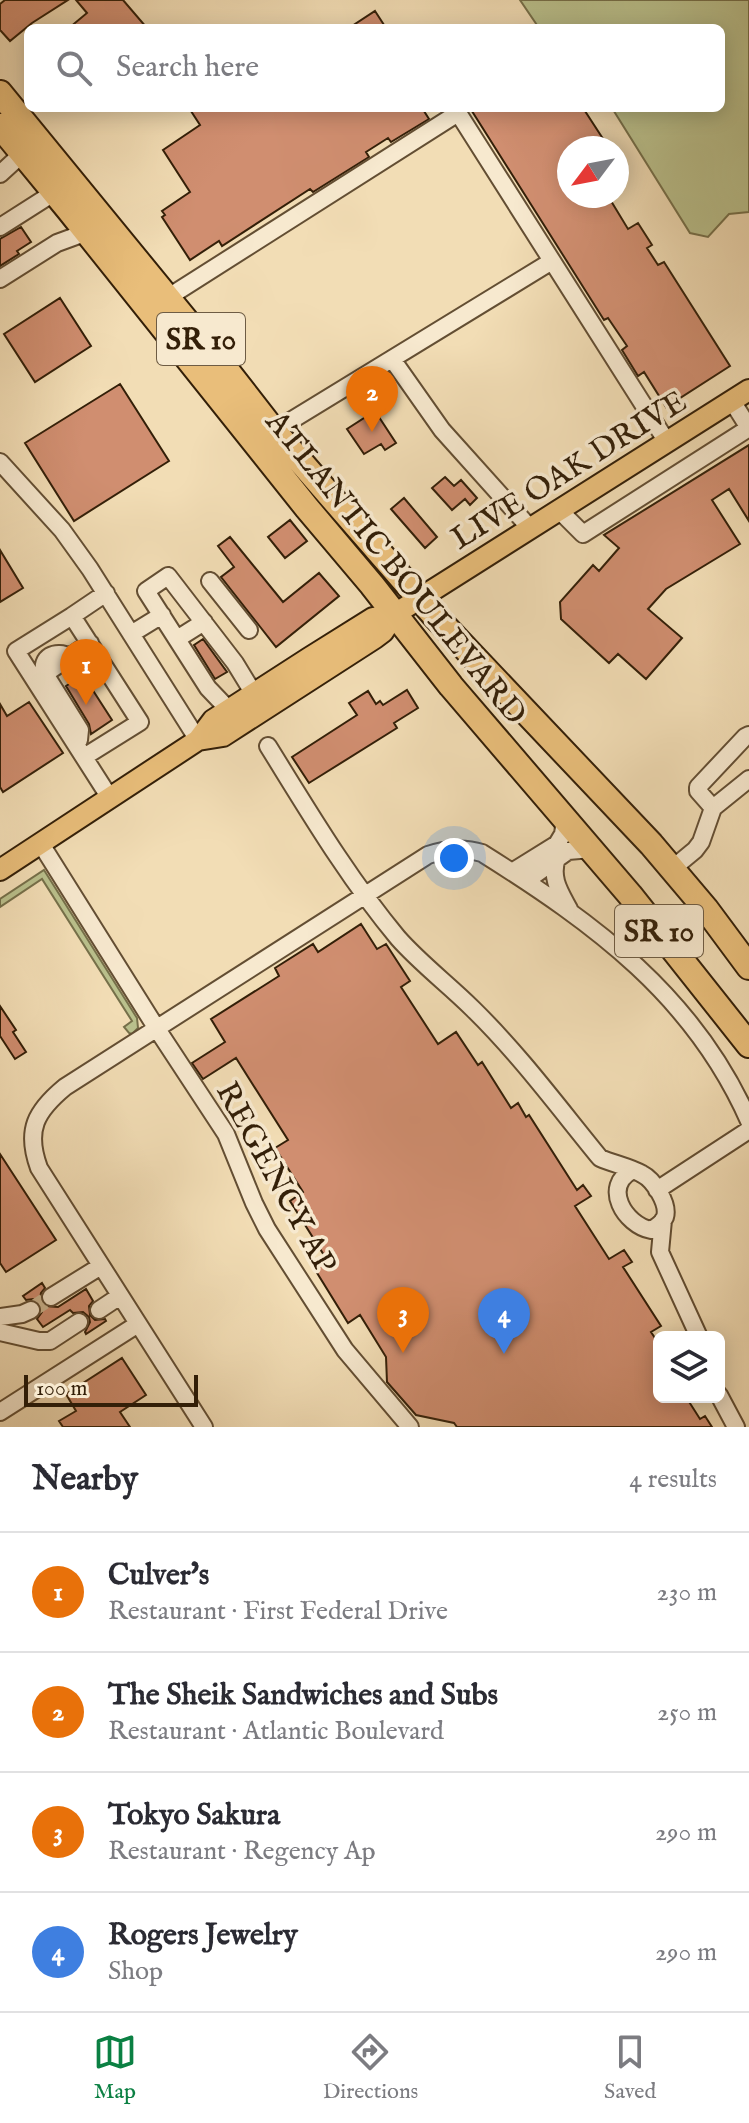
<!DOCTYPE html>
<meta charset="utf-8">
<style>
body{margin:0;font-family:"IM FELL English",serif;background:#f2f2f3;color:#2b2b33}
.controls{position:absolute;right:24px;bottom:24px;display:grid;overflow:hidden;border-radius:12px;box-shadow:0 4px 20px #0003}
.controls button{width:72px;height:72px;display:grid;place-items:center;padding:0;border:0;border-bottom:2px solid #e1e1e2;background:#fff;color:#2b2b33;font:40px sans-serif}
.compass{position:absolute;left:557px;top:136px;width:72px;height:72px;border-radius:50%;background:#fff;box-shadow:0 4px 20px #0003;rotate:238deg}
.scale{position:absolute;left:24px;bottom:20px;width:174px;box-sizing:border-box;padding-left:8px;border:4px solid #331f08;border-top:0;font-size:22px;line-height:28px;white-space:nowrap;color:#331f08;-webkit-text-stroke:6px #f7e9cf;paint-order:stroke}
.you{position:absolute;left:454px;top:858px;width:28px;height:28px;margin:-20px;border:6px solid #fff;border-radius:50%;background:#1a73e8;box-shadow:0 0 0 12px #1a73e833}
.badge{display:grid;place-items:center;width:52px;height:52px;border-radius:50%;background:#0b8043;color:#fff;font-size:26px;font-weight:700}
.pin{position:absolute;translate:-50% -66px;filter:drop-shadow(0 2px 4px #0008)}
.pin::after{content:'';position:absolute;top:42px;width:28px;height:24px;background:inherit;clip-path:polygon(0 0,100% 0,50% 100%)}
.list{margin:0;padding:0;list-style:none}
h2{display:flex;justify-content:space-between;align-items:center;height:104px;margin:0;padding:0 32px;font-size:34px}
h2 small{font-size:26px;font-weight:400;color:#7c7c81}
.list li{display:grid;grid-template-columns:52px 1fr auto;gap:24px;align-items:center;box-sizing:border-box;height:120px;padding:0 32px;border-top:2px solid #e1e1e2}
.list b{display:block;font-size:30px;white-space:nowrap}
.list p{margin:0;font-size:26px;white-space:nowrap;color:#7c7c81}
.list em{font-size:26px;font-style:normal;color:#7c7c81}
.icon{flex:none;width:44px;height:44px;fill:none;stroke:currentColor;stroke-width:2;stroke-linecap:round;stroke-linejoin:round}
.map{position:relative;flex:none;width:749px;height:1427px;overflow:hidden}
.search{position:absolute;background:#fff;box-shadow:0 4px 20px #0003;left:24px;right:24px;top:24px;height:88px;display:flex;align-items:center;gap:20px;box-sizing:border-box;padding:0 28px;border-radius:12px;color:#7c7c81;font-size:30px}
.sheet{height:584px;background:#fff}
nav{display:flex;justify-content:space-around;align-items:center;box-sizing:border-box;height:112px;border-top:2px solid #e1e1e2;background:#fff;font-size:22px;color:#7c7c81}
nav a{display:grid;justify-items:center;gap:4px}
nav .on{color:#0b8043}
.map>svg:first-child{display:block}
</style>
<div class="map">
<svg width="749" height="1427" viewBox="0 0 749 1427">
<rect width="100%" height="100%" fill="#f2ddb5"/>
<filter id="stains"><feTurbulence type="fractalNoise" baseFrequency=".0025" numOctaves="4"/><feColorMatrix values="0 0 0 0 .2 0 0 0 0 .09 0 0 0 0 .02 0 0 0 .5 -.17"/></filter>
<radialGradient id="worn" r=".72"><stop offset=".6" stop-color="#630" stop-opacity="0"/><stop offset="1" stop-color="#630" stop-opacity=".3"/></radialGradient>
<path fill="#bac18d" stroke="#76704a" stroke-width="2" d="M520,0H749V212L729,214L708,237L690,233L612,108H721V28H539Z
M44,870L137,1018L138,1028L132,1034L129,1033L124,1027L132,1021L42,879L0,907V899Z"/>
<path fill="#d08e70" stroke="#331f08" stroke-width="2" d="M5,0H68L32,23L10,41L0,30V4Z
M76,0H123L147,28H69L87,13Z
M375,11L386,28H349Z
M189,108H422L429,119L391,142L388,138L366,152L369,157L313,192L310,189L222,246L219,241L190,260L162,217L165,215L162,211L190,192L163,150L200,125Z
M470,108H583L609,148H569V196H608L628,229L638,223L652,245L647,248L658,265L664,262L730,366L666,407L644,372L638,376L622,350L627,346L608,318L604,320Z
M21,227L31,242L17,251L19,254L0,266V239Z
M60,298L91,346L35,382L4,334Z
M120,384L169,461L74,521L25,443Z
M375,411L396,443L385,450L381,444L364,454L347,429Z
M749,445V521L729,489L712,500L740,544L666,589L648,609L682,638L646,679L618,654L609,663L561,619L560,602L593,565L599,571L619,548L604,535Z
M445,477L454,486L461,480L477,498L470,505L465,499L452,510L432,488Z
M404,498L437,537L425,548L391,509Z
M290,520L307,541L285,558L268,537Z
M230,537L283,602L319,573L339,596L276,647L221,577L234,567L218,546Z
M0,550L23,588L0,602Z
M203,639L227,672L215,679L194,645Z
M83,675L112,720L91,734L89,724L66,686Z
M407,690L418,708L394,723L397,728L309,783L292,757L357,715L349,703L368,691L376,704L380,701L383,705Z
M29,702L63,753L3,792L0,787V704L7,716Z
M361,924L377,949L386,944L410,981L401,987L438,1044L456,1032L478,1065L482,1062L511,1108L518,1103L526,1117L529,1115L577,1190L583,1185L591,1196L575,1206L609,1259L624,1250L632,1262L623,1267L661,1326L651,1332L659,1344V1397H686L700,1419L705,1416L712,1427H457L454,1423L416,1415L387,1382L386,1357L360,1315L348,1323L314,1268L327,1260L290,1201L303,1192L275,1148L288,1140L236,1058L203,1079L192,1063L225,1042L211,1019L279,976L275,968L313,944L318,952Z
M0,1006L16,1030L13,1032L26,1052L15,1059L0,1036Z
M0,1154L56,1240L6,1272L0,1263Z
M42,1283L45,1288L41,1293L40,1298L45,1306L58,1307L86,1289L93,1301L89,1306L90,1315L95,1320L105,1319L106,1321L86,1334L85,1332L90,1322L89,1317L83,1312L73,1313L70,1310L43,1327L37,1319L42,1312L41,1305L33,1299L26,1300L23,1296Z
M122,1358L146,1395L120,1412L130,1427H63L59,1421L76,1411L66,1394Z"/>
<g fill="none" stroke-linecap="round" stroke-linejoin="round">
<path stroke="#ccb792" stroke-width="16" stroke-dasharray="16 8" stroke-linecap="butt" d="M31,1310L51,1297"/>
<g stroke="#634e33" stroke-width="20">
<path id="minor" d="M455,108L667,442
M0,174L23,153
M0,227L55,192
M0,279L57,243L87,232
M167,298L458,113
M392,359L442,430L530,528
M732,401L749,428
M274,431L552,261
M0,462L62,530L90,569L198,740
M559,510L583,534L749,428
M210,581L249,630
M72,616L106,593
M131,634L162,615
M177,639L204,622
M45,674C39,657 56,649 70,657
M229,710L208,688L146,591L168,576L235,663L254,694
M79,740L80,730L45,674L90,643
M268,746C309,812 348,878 398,938C421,964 449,985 473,1009C520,1055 559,1108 600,1158C614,1164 630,1167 642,1174C654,1180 669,1204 665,1217C662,1224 657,1227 651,1230C625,1225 601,1186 633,1170
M84,757L140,722L72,616L16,651L110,798
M713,808L698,791V787L745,737L749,735
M41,844L157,1029L226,1134L254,1203L267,1229L345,1350L410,1427
M557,858C550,878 560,892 569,909
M672,869L695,850L701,842L713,808L749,779
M512,872L557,844L563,834L565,819
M526,881L568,851L591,849
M657,1190L749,1130
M663,1220L660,1252L699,1337
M51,1297L101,1266
M99,1310L120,1296
M0,1317L22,1314L31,1310
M0,1332L39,1341H50L79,1322
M719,1395L736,1427
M0,1412L138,1324
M204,1427L39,1168C25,1130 36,1111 65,1087L428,855C447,849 463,847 482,853C595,924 694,996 749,1121"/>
</g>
<g stroke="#331f08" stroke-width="24">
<path id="major" d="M198,740L223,736L375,638L383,632L395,614
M0,870L198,740L213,720L309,658L373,618L395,614L749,390"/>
</g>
<g stroke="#331f08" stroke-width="28">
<path id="highway" d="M0,93L225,368L274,431L433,614L651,844L706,909L749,967
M0,126L69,210L307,508L372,585L451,686L630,895L749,1045"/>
</g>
<use href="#minor" stroke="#f7e9cf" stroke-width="16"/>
<use href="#major" stroke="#e9be7a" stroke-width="20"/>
<use href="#highway" stroke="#e9be7a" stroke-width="24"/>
</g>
<g text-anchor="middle" stroke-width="7" stroke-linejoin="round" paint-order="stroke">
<g fill="#f7e9cf" stroke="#6e5c44" stroke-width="2">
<rect x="157" y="313" width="88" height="52" rx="6"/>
<rect x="615" y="905" width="88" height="52" rx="6"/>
</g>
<g font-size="30" font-weight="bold" fill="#331f08">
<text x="201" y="349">SR 10</text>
<text x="659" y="941">SR 10</text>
</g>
<g font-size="32" fill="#331f08" stroke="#f7e9cf">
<text transform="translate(568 469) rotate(-32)" y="11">LIVE OAK DRIVE</text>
<text transform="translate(397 567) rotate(51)" y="11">ATLANTIC BOULEVARD</text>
<text transform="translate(277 1177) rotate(61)" y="11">REGENCY AP</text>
</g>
</g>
<rect width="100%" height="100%" filter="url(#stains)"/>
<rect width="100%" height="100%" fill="url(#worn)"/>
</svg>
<div class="controls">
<button><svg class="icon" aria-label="layers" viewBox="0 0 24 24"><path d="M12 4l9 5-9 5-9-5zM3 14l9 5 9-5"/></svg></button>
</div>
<svg class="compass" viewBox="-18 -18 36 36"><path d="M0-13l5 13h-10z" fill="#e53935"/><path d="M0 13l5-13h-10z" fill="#7c7c81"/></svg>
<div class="scale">100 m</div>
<div class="you"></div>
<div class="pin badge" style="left:86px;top:705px;background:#e8710a">1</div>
<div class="pin badge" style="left:372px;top:432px;background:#e8710a">2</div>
<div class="pin badge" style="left:403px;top:1353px;background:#e8710a">3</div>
<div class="pin badge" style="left:504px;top:1354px;background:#3f7fe0">4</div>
<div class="search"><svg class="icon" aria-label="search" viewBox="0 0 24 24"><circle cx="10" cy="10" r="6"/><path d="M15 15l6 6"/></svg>Search here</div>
</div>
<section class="sheet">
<h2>Nearby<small>4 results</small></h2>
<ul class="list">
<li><span class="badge" style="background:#e8710a">1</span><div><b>Culver's</b><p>Restaurant · First Federal Drive</p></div><em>230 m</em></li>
<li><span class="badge" style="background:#e8710a">2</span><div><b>The Sheik Sandwiches and Subs</b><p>Restaurant · Atlantic Boulevard</p></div><em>250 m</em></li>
<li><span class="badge" style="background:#e8710a">3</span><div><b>Tokyo Sakura</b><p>Restaurant · Regency Ap</p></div><em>290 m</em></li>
<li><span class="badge" style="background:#3f7fe0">4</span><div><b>Rogers Jewelry</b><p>Shop</p></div><em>290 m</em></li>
</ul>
</section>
<nav>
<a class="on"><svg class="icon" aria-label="map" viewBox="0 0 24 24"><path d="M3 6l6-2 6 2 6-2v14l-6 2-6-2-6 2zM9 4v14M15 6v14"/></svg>Map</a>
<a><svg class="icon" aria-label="directions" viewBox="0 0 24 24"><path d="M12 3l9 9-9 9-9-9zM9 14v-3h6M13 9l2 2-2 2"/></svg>Directions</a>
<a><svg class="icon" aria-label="saved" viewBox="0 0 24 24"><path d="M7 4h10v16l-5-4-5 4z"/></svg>Saved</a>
</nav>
